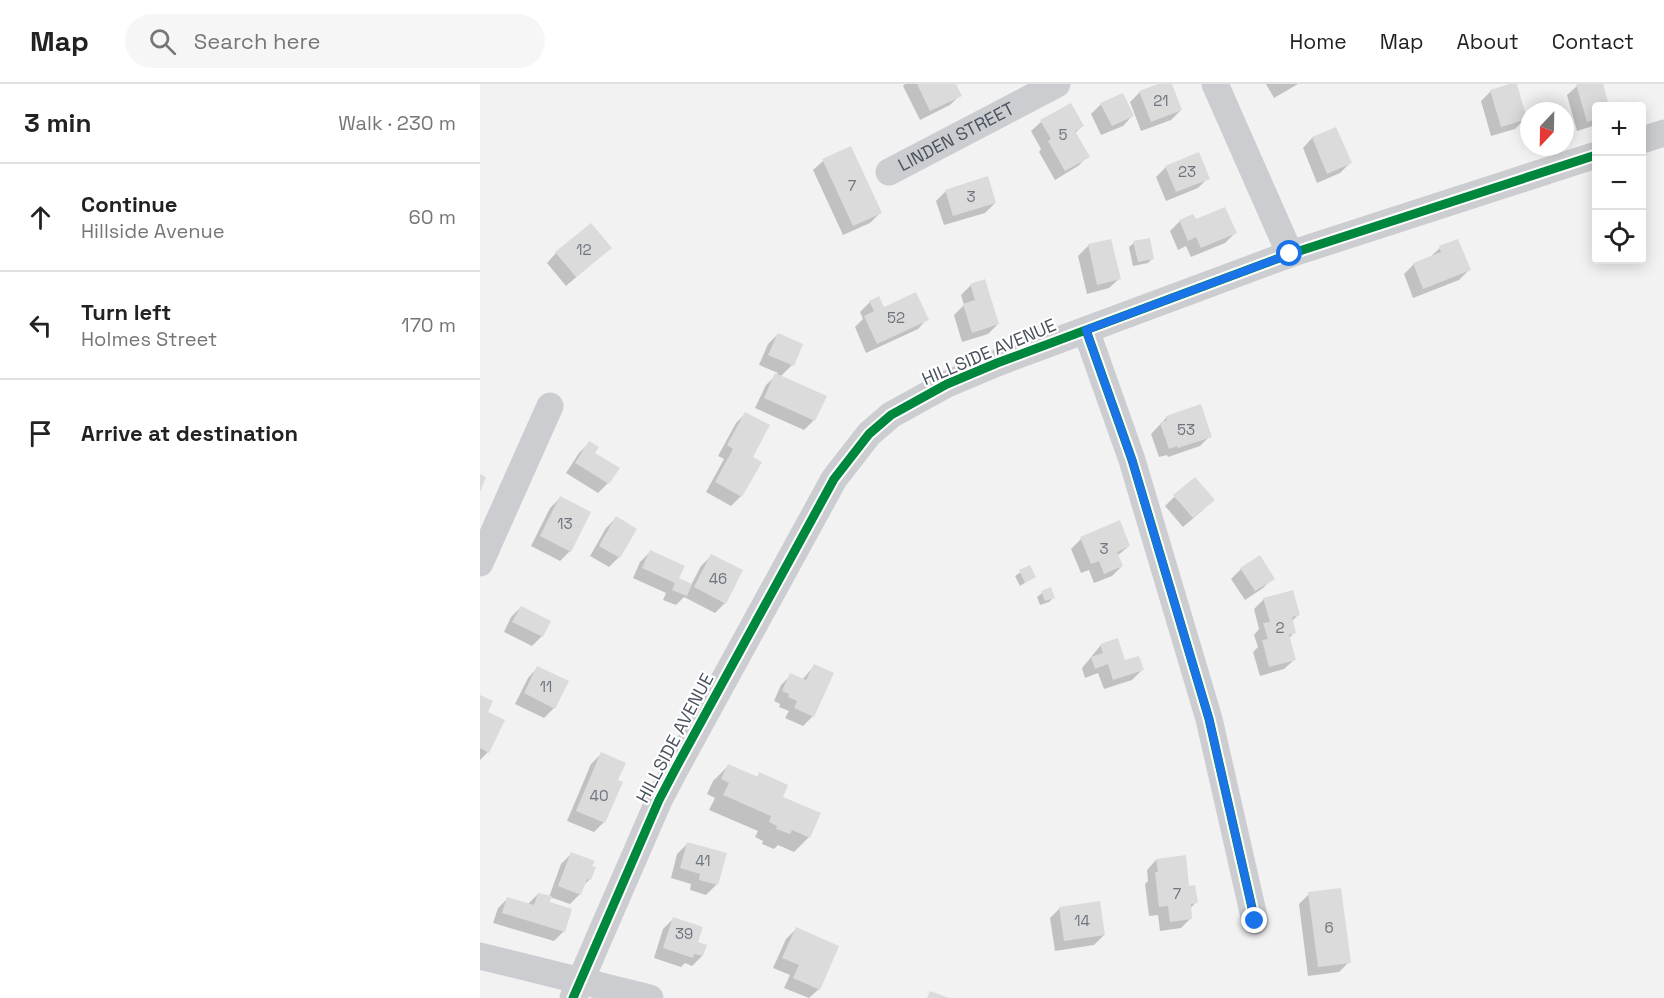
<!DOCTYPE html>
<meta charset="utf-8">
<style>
body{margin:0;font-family:"Space Grotesk",sans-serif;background:#f6f6f6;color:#222}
.controls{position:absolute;right:18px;top:18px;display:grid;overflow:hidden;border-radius:6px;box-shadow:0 3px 15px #0003}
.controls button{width:54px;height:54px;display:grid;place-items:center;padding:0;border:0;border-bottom:2px solid #e0e0e0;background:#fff;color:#222;font:30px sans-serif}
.compass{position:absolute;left:1040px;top:18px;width:54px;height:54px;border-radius:50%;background:#fff;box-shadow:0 3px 15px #0003;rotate:202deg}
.stop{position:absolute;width:18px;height:18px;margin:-14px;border:4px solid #1a73e8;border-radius:50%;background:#fff}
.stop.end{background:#1a73e8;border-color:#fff;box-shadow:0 2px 6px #0008}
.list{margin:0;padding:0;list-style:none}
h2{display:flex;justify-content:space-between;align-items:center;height:78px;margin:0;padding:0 24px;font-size:26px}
h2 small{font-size:20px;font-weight:400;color:#767676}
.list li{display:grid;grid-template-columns:39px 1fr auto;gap:18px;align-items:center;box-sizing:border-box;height:108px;padding:0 24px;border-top:2px solid #e0e0e0}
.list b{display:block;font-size:22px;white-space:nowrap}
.list p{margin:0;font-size:20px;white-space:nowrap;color:#767676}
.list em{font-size:20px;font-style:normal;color:#767676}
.icon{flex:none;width:33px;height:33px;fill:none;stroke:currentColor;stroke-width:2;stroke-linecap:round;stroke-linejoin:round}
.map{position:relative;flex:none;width:1184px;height:914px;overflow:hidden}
header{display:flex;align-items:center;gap:36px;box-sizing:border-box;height:84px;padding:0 30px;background:#fff;border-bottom:2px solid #e0e0e0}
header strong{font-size:28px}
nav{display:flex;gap:33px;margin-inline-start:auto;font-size:21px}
.search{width:420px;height:54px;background:#f6f6f6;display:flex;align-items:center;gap:15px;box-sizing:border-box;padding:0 21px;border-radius:33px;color:#767676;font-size:22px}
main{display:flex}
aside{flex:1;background:#fff}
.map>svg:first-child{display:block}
</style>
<header>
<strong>Map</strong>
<div class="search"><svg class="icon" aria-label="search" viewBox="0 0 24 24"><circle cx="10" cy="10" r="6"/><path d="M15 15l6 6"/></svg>Search here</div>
<nav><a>Home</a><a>Map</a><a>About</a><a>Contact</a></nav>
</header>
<main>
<aside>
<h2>3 min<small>Walk · 230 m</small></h2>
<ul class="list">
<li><svg class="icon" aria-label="ahead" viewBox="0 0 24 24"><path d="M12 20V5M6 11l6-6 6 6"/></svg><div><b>Continue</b><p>Hillside Avenue</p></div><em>60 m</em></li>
<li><svg class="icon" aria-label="left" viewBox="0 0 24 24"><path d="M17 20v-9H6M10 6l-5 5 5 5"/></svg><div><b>Turn left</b><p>Holmes Street</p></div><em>170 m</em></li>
<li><svg class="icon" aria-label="arrive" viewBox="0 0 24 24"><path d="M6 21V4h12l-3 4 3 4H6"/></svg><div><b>Arrive at destination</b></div></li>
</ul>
</aside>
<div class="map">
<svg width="1184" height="914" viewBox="0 0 1184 914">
<rect width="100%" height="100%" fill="#f2f2f2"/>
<path fill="#0003" d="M425,0H475L480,11L470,21L440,36L423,2Z
M682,0H691L701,26L691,36L661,47L650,18L660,8Z
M786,0H818L794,14Z
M1035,0L1045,35L1035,45L1011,52L1001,17L1011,7Z
M1103,0H1121L1128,22H1116V41L1097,47L1087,11L1097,2Z
M621,20L652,32L643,42L621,51L611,30Z
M561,38L602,42L595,49L608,72L598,82L575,96L559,68L561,65L551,47Z
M855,45L870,79L860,89L837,99L823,64L832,54Z
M343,77L400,129L390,139L363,151L333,86Z
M686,83L728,94L718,104L686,117L676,93Z
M466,107L515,119L505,129L464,141L456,117Z
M700,137H715L755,149L745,159L711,173L706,162L698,166L690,147Z
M630,157L639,195L629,204L607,210L598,172L608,162Z
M654,159L672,175L668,179L653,182L649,163Z
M130,164L86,202L67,179L76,169Z
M960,164L989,186L979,196L933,214L924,190L934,180L949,174Z
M491,201L518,240L508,250L482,258L474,231L484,221L481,211Z
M390,218L404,225L447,235L438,245L386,269L375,243L383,235L380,228Z
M298,250L312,281L300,293L334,336L324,346L275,324L286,301L298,289L279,281L288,260Z
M266,329L271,373L261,412L251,422L226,408L244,375L238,372L256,339Z
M687,333L730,352L720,362L688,373L687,371L679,373L671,350Z
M109,359L128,399L118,409L86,389L99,369Z
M694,413L723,426L703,443L685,422Z
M80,414L90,467L80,477L51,462L70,424Z
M136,434L139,473L129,483L110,472L126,444Z
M639,438L649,462L637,472L642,482L632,492L614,499L609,486L601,489L591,465L601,455Z
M170,468L197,495L211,501L221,482L231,472L245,519L235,529L204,513L196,521L183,516L186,509L153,494L160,478Z
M549,483L554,493L540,502L535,492Z
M761,485L793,494L783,504L765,516L751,495Z
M562,509L574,513L569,518L560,521L557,513Z
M784,515L818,531L811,538L814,549L809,554L814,576L804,585L780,592L773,568L778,563L774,551L779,545L774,525Z
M41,523L69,538L62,552L52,562L24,548L31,533Z
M621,561L644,578L662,586L652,596L624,605L618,589L605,594L602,584Z
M334,582L333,632L323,642L305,634L309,627L299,623L300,620L294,617L301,601L311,591L322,596Z
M57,584L74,624L64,634L35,620L48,594Z
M0,613L6,628L8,668L0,676Z
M121,670L136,697L124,738L114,748L87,737L111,680Z
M248,682L276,694L280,690L301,713L329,753L314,768L298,761L294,765L282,760L283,757L275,753L278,747L229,726L235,714L227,710L233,697Z
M207,760L245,770L236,801L226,811L210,806L211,800L191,794L197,770Z
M91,770L110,783V795L103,802L100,810L90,820L70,813L68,819L84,847L74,857L13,839L18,824L28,814L48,820L58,810L69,813L81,780Z
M676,776L708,804L716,818L710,825L711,834L701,844L680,847L678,831L669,832L665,800L668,797L667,786Z
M829,810L869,878L859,888L828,892L819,820Z
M580,824L624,851L614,861L575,867L570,834Z
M193,835L216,859L222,872L212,882L205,879L201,883L174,874L183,845Z
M316,845L339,905L329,914L304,904L310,891L293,884L306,855Z"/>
<path fill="#dbdbdc" d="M437,0H476L482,12L450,27Z
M678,0H692L702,26L671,38L659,7Z
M1029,0H1037L1047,35L1021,43L1010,6Z
M1096,0H1123L1129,22H1116V35L1107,38Z
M643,9L654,32L632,42L620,19Z
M591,19L604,42L595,47L610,73L585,87L568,57L571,55L560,36Z
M856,43L872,79L847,90L832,53Z
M371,62L402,129L373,142L342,75Z
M719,68L730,95L696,108L685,82Z
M508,92L516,119L473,132L465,106Z
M745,123L757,149L721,164L716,153L708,157L699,136L713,130L716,135Z
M111,139L132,164L96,193L75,168Z
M670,154L674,175L658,178L653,157Z
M631,155L641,195L617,201L608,160Z
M978,155L991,186L943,205L933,179L961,168L959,162Z
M505,195L519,240L492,249L483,220L495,216L490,200Z
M436,208L449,236L397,260L384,232L394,227L389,217L399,212L404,223Z
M298,249L323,260L314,282L288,271Z
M295,289L347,312L335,337L284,314Z
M721,320L732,353L698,364L697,362L689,365L680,339L687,336L686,332Z
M265,328L290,341L273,373L282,378L262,413L235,398L253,365L247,361Z
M109,357L119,363L115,369L140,384L129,400L95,379Z
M0,390L6,393L0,408Z
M715,393L735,416L713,434L693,411Z
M80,412L111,428L91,468L60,452Z
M136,432L157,445L140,474L119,462Z
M640,436L650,462L637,468L643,482L624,490L619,477L611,480L600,453Z
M170,466L205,482L199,494L212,500L207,512L192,506L195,499L162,484Z
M231,470L263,486L246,520L214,503Z
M780,471L795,495L775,507L760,484Z
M550,481L556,493L545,499L539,486Z
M571,503L575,514L565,517L561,507Z
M813,506L820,531L812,533L816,549L809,551L816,576L789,583L782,556L788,555L783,539L790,538L783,514Z
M41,522L71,537L63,553L32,538Z
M638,554L645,576L659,572L664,586L633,596L628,580L615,585L611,573L623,569L620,560Z
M334,580L354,589L334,633L314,624L317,617L308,613L309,610L302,607L310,589L326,596Z
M57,582L89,597L75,625L44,609Z
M0,611L13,617L8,628L25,636L9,669L0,664Z
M121,668L146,679L138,696L143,698L125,739L96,727Z
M248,680L278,693L279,688L308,701L303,713L341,729L330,754L312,746L310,750L296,745L297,742L289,738L291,732L243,711L249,699L241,695Z
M207,758L247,769L238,801L219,796L220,790L200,784Z
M91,768L115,777L112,782L116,783L111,796L107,795L101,811L78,802Z
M706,771L709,802L715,801L718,819L711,820L712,835L690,838L688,822L679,823L675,788H678L676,775Z
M861,804L871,879L838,883L828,808Z
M58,809L72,812L70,818L92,825L85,848L22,829L27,813L54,821Z
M620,817L625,851L584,857L579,823Z
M193,833L223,843L218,858L227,861L223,872L214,870L213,874L183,864Z
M316,843L359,862L340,906L313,894L319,881L302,874Z
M450,907L469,914H447Z"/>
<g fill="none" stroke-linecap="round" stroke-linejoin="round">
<g stroke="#cccdd0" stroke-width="27">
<path d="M735,0L810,170"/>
<path d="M1162,56L1184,49"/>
<path id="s1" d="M409,88L577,0"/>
<path d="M606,246L652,376L729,635L775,837"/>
<path d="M0,479L70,322"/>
<path d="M0,872L170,914"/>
<path d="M93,914L179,716L198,680L354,395L389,350L411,331L467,300L517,279L810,170L1116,71"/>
</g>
<g stroke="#fff" stroke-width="13">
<path id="cycleway" d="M606,246L652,376L729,635L775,837
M93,914L179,716L198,680L354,395L389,350L411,331L467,300L517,279L810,170L1116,71"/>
</g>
<use href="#cycleway" stroke="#00873e" stroke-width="9"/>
</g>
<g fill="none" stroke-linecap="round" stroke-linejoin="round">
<path stroke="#1a73e8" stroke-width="8" d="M775,837L729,635L652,376L606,246L810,170"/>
</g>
<g text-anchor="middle" stroke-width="4.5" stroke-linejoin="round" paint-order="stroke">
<g font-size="15" fill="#6f757e">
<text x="681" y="22">21</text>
<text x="583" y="56">5</text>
<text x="707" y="93">23</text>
<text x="372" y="107">7</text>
<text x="491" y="118">3</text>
<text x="104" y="171">12</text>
<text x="416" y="239">52</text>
<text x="706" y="351">53</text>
<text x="85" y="445">13</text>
<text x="624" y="470">3</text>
<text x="238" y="500">46</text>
<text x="800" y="549">2</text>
<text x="66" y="608">11</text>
<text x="119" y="717">40</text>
<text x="223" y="782">41</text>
<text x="697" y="815">7</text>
<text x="602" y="842">14</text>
<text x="849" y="849">6</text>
<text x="204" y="855">39</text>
</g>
<g font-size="18" fill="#4a525e" stroke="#fff">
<text dy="6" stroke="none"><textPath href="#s1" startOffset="76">LINDEN STREET</textPath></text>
<text transform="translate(509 268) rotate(-23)" y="6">HILLSIDE AVENUE</text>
<text transform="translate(195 654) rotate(-62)" y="6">HILLSIDE AVENUE</text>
</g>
</g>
</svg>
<div class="controls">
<button>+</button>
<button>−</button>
<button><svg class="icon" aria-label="locate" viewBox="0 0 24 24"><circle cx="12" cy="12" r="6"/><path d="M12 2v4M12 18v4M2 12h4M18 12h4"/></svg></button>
</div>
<svg class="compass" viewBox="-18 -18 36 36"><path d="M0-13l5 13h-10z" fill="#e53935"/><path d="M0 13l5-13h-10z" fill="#767676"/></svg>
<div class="stop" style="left:810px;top:170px"></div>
<div class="stop end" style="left:775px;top:837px"></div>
</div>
</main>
